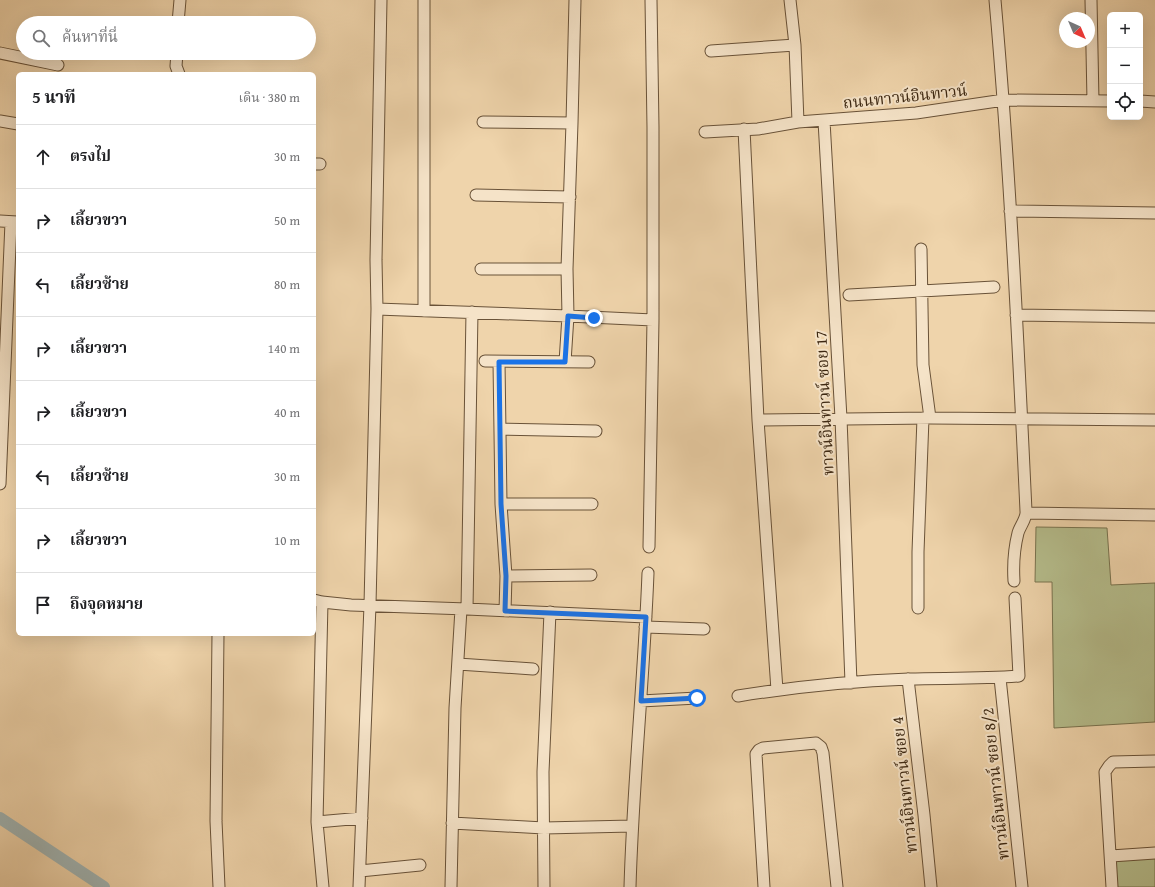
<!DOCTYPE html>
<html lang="th">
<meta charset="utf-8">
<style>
body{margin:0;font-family:"Gentium Book Plus","Noto Serif Thai",serif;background:#f6f6f6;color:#202124}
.controls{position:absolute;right:12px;top:12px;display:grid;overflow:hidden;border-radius:6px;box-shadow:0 4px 16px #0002}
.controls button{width:36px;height:36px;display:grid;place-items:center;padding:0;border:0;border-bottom:1px solid #e0e0e0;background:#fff;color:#202124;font:20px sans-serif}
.compass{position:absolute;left:1059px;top:12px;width:36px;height:36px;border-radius:50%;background:#fff;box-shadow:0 4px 16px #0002;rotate:136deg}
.stop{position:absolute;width:12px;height:12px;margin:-9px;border:3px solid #1a73e8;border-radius:50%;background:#fff}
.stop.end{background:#1a73e8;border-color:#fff;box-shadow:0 1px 4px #0008}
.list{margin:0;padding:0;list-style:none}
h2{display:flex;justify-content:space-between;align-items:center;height:52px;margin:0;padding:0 16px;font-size:17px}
h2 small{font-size:13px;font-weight:400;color:#757577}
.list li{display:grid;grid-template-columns:26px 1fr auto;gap:12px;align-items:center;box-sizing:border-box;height:64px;padding:0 16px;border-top:1px solid #e0e0e0}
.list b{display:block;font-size:15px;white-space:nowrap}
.list em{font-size:13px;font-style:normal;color:#757577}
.icon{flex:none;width:22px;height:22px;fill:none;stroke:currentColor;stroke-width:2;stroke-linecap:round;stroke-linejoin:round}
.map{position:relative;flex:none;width:1155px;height:887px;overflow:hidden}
.search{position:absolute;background:#fff;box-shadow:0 4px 16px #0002;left:16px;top:16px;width:300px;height:44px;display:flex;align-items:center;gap:10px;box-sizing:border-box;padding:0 14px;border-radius:22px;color:#757577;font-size:15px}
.panel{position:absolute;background:#fff;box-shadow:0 4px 16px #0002;left:16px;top:72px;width:300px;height:564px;border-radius:6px}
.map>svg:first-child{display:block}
</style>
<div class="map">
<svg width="1155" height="887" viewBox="0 0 1155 887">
<rect width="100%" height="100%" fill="#efd4ab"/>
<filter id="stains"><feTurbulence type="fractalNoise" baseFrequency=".005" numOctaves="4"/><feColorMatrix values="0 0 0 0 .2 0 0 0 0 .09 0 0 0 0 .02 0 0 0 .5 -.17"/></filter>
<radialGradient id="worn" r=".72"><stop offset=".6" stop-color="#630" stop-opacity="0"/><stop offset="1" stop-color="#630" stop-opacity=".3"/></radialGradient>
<path fill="#b5bd8c" stroke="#78724e" d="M1036,527L1107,528L1111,585L1155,583V722L1054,728L1052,582H1035Z
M1155,858V887H1114L1113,859Z"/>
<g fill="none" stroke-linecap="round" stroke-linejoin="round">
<path stroke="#a0b5b5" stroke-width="12" d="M0,818L104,887"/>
<g stroke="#695238" stroke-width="13">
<path id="minor" d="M790,0L795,45L798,122
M995,0C1010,170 1018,340 1026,511C1027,518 1020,526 1018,533C1014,549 1013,565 1014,581
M1091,0L1093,101
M178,23L180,0
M711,51L795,45
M0,53L58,65
M177,53L176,66L179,74
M1140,101L1155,102
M0,121L18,124
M824,121L841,418L851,683
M483,122L572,123
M744,129L758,420L777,690
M705,132L758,129L798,122L916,113L1004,100L1110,101
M314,164H320
M476,195L570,197
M1010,211L1155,213
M0,221L17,222
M921,249L923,365L930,418
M481,269H567
M849,295L994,287
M377,309L568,316L653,320
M424,311V0
M1016,315L1155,317
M485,361L589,362
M499,362L501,504L506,576L505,611
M565,362L568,316L567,269L572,123L575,0
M758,420L930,418L1155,420
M500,429L596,431
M0,484L11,222
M501,504H592
M1027,513L1155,515
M649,547L653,320V128L651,0
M506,576L591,575
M314,600L322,602L351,605L467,609L646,617
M322,602L317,822L323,887
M918,608V552L923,418
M467,609L472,312
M645,627L704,629
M218,634L216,821L219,887
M458,664L533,669
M1000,678L1022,887
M908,679L924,815L931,887
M738,696C794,687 852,681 909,679C945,678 982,679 1019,676L1015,598
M641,701L697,698
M317,822L362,818
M452,823L544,828L632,826
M1111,856L1155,853
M360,871L420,865
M359,887L370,605L377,309L376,260L381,0
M451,887L455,708L461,609
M544,887L543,772L550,612
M630,887C633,782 644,678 648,573
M764,887L756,754L759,750L763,748L816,743L821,747L823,753L837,887
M1112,887L1105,772L1109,766L1113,762L1155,761"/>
</g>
<use href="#minor" stroke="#f5e3c8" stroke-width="11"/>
</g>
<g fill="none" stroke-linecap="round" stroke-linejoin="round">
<path stroke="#1a73e8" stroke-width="5" d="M594,318L568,316L565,362H499L501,504L506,576L505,611L646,617L641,701L697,698"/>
</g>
<g text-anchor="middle" stroke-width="4" stroke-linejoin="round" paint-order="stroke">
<g font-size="16" fill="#3c2711" stroke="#f5e3c8">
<text transform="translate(905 96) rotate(-6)" y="6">ถนนทาวน์อินทาวน์</text>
<text transform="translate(824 403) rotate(-93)" y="6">ทาวน์อินทาวน์ ซอย 17</text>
<text transform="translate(995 784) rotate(-96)" y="6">ทาวน์อินทาวน์ ซอย 8/2</text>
<text transform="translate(904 785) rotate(-96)" y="6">ทาวน์อินทาวน์ ซอย 4</text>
</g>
</g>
<rect width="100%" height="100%" filter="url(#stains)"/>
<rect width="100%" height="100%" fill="url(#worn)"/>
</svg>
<div class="controls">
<button>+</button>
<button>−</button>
<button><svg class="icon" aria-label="locate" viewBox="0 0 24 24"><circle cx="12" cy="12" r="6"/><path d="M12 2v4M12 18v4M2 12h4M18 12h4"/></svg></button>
</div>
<svg class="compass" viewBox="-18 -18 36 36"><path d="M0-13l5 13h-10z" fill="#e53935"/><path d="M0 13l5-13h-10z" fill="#757577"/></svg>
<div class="stop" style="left:697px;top:698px"></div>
<div class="stop end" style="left:594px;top:318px"></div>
<div class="search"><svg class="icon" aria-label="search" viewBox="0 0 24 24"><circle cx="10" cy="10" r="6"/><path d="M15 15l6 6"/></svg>ค้นหาที่นี่</div>
<section class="panel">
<h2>5 นาที<small>เดิน · 380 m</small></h2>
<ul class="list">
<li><svg class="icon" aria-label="ahead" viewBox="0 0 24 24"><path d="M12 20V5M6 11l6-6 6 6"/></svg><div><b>ตรงไป</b></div><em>30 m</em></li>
<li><svg class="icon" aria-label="right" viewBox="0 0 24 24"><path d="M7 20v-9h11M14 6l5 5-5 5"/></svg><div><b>เลี้ยวขวา</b></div><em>50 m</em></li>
<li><svg class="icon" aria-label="left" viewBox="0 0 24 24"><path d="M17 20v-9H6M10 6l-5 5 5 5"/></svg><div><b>เลี้ยวซ้าย</b></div><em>80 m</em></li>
<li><svg class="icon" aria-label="right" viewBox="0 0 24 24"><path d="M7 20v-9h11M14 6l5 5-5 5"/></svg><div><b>เลี้ยวขวา</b></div><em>140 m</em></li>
<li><svg class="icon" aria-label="right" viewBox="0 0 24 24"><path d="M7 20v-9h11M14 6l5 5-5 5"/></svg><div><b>เลี้ยวขวา</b></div><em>40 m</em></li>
<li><svg class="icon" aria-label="left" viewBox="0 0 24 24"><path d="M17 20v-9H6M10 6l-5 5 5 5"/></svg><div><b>เลี้ยวซ้าย</b></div><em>30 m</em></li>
<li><svg class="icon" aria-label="right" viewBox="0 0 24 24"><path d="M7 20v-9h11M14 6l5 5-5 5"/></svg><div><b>เลี้ยวขวา</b></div><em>10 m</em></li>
<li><svg class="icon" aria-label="arrive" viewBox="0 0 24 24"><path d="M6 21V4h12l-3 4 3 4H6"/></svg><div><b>ถึงจุดหมาย</b></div></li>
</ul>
</section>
</div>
